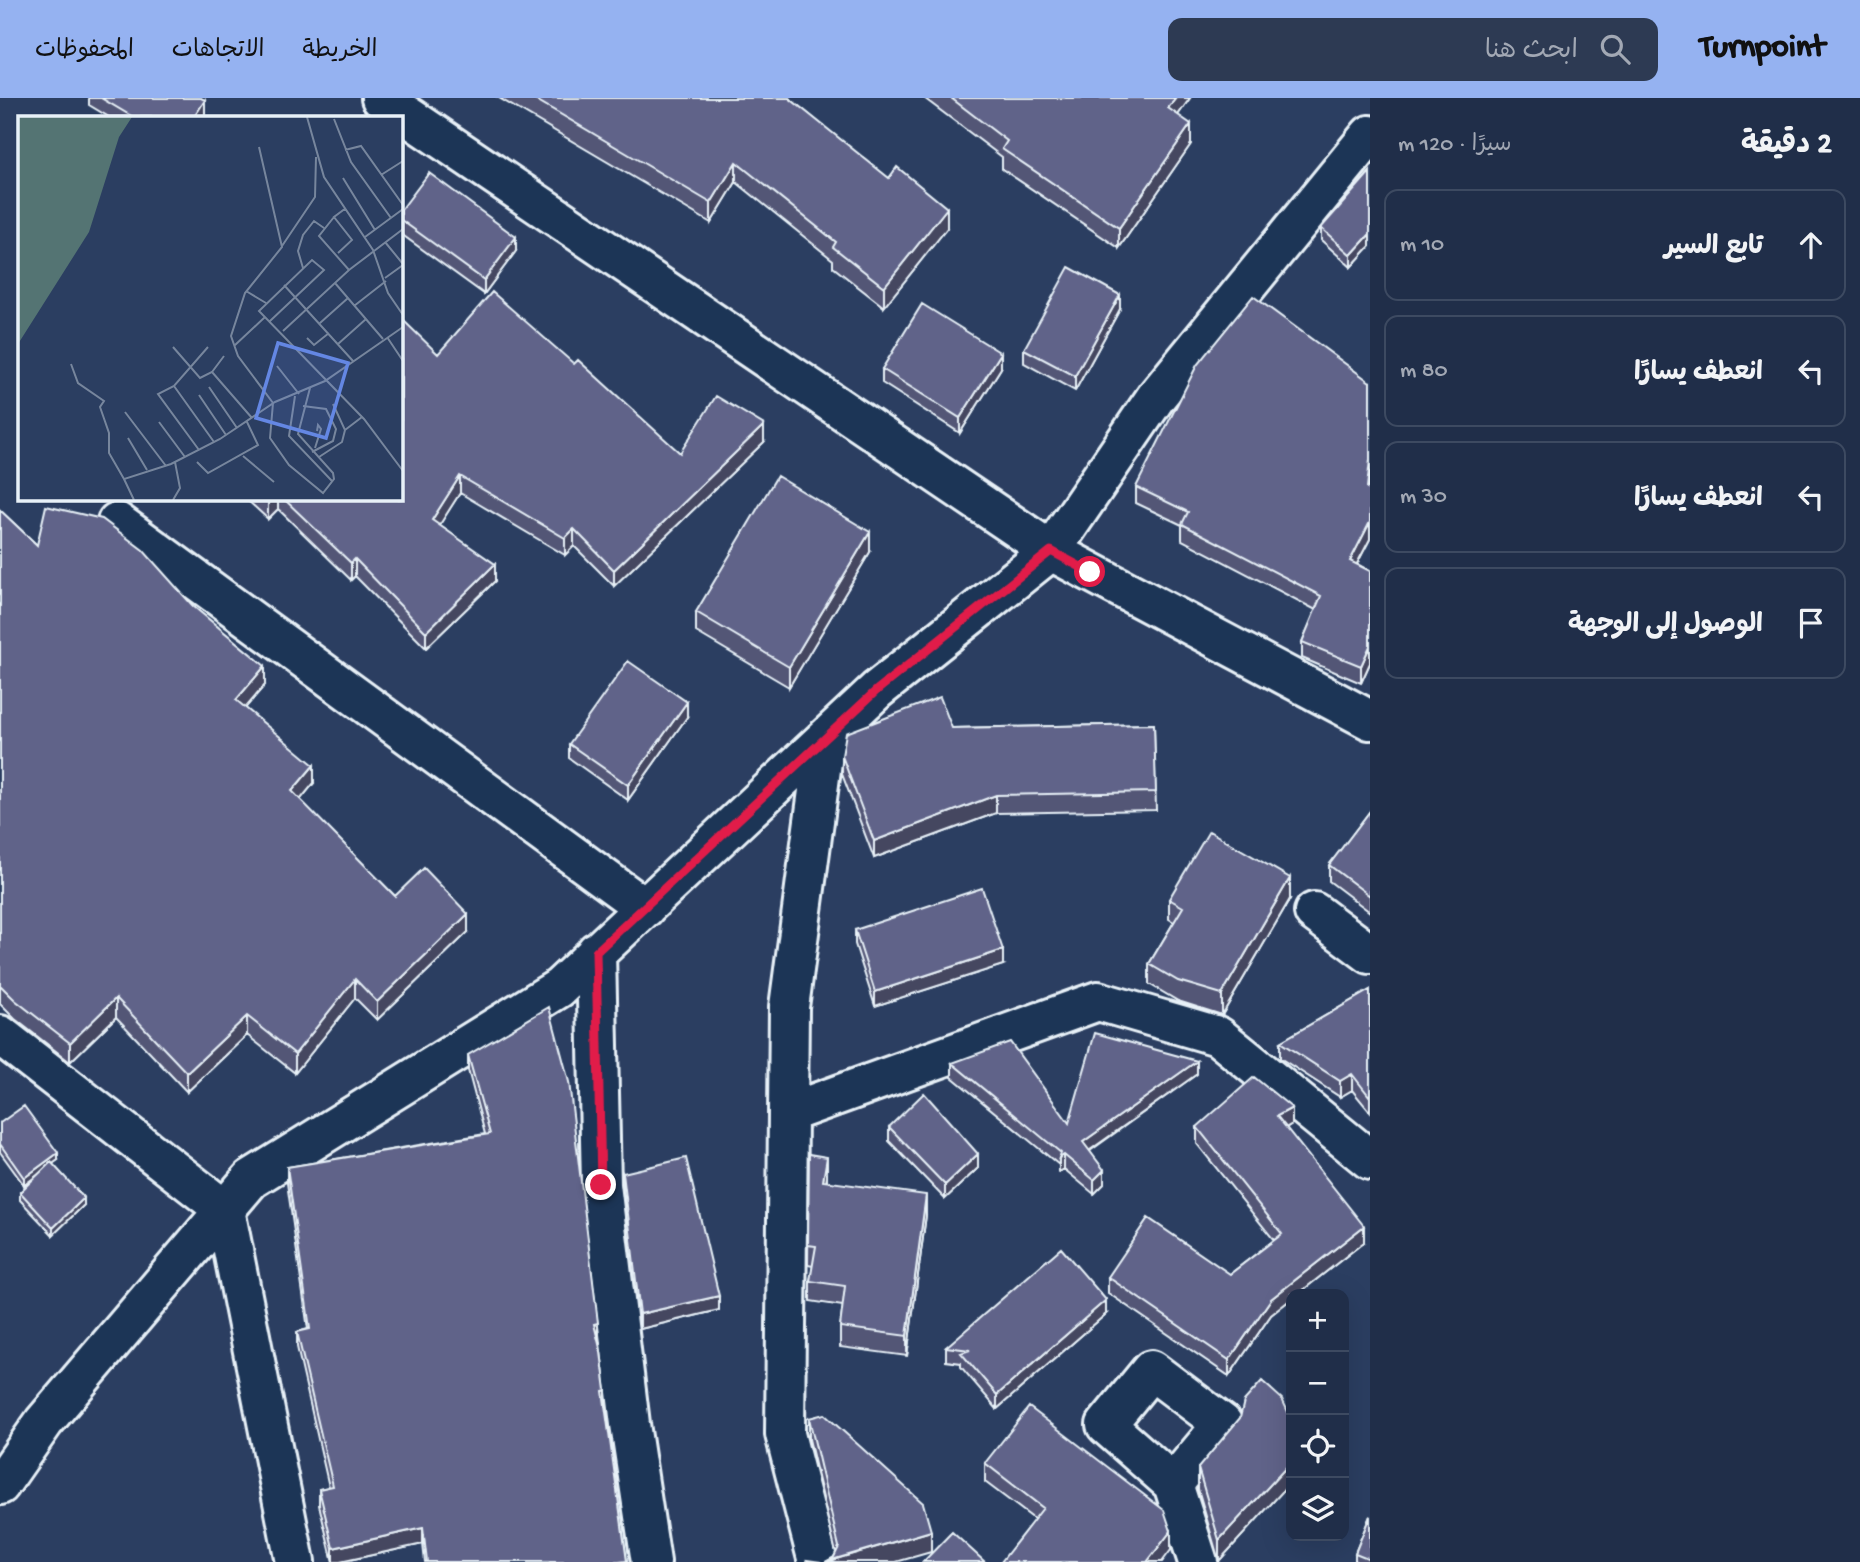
<!DOCTYPE html>
<html lang="ar">
<meta charset="utf-8">
<style>
body{margin:0;font-family:"Gochi Hand","Playpen Sans Arabic",sans-serif;background:#2d3a53;color:#f1f3f6;direction:rtl}
.controls{position:absolute;right:21px;bottom:21px;display:grid;overflow:hidden;border-radius:14px;box-shadow:0 7px 28px #0002}
.controls button{width:63px;height:63px;display:grid;place-items:center;padding:0;border:0;border-bottom:2px solid #3d4a61;background:#202e49;color:#f1f3f6;font:35px sans-serif}
.stop{position:absolute;width:21px;height:21px;margin:-16px;border:5px solid #e11d48;border-radius:50%;background:#fff}
.stop.end{background:#e11d48;border-color:#fff;box-shadow:0 2px 7px #0008}
.list{margin:0;padding:0;list-style:none}
h2{display:flex;justify-content:space-between;align-items:center;height:91px;margin:0;padding:0 28px;font-size:30px}
h2 small{font-size:23px;font-weight:400;color:#a2a8b4}
.list li{display:grid;grid-template-columns:46px 1fr auto;gap:21px;align-items:center;box-sizing:border-box;height:112px;margin:0 14px 14px;padding:0 14px;border:2px solid #3d4a61;border-radius:14px}
.list b{display:block;font-size:26px;white-space:nowrap}
.list em{font-size:23px;font-style:normal;color:#a2a8b4}
.icon{flex:none;width:38px;height:38px;fill:none;stroke:currentColor;stroke-width:2;stroke-linecap:round;stroke-linejoin:round}
.map{position:relative;flex:none;width:1370px;height:1464px;overflow:hidden;direction:ltr}
header{display:flex;align-items:center;gap:42px;box-sizing:border-box;height:98px;padding:0 35px;background:#95b2f1;color:#111}
header strong{font-size:33px}
nav{display:flex;gap:38px;margin-inline-start:auto;font-size:24px}
.search{width:490px;height:63px;background:#2d3a53;display:flex;align-items:center;gap:18px;box-sizing:border-box;padding:0 24px;border-radius:14px;color:#a2a8b4;font-size:26px}
main{display:flex}
aside{flex:1;background:#202e49}
.map>svg:first-child{display:block}
</style>
<header>
<strong>Turnpoint</strong>
<div class="search"><svg class="icon" aria-label="search" viewBox="0 0 24 24"><circle cx="10" cy="10" r="6"/><path d="M15 15l6 6"/></svg>ابحث هنا</div>
<nav><a>الخريطة</a><a>الاتجاهات</a><a>المحفوظات</a></nav>
</header>
<main>
<aside>
<h2>2 دقيقة<small>سيرًا · 120 m</small></h2>
<ul class="list">
<li><svg class="icon" aria-label="ahead" viewBox="0 0 24 24"><path d="M12 20V5M6 11l6-6 6 6"/></svg><div><b>تابع السير</b></div><em>10 m</em></li>
<li><svg class="icon" aria-label="left" viewBox="0 0 24 24"><path d="M17 20v-9H6M10 6l-5 5 5 5"/></svg><div><b>انعطف يسارًا</b></div><em>80 m</em></li>
<li><svg class="icon" aria-label="left" viewBox="0 0 24 24"><path d="M17 20v-9H6M10 6l-5 5 5 5"/></svg><div><b>انعطف يسارًا</b></div><em>30 m</em></li>
<li><svg class="icon" aria-label="arrive" viewBox="0 0 24 24"><path d="M6 21V4h12l-3 4 3 4H6"/></svg><div><b>الوصول إلى الوجهة</b></div></li>
</ul>
</aside>
<div class="map">
<svg width="1370" height="1464" viewBox="0 0 1370 1464">
<rect width="100%" height="100%" fill="#2b3e61"/>
<filter id="ink" filterUnits="userSpaceOnUse"><feTurbulence type="fractalNoise" baseFrequency=".0143" numOctaves="2"/><feDisplacementMap in="SourceGraphic" scale="14" xChannelSelector="R" yChannelSelector="G"/><feConvolveMatrix kernelMatrix="1 2 1 2 8 2 1 2 1" color-interpolation-filters="sRGB"/></filter>
<g filter="url(#ink)">
<g fill="none" stroke-linecap="round" stroke-linejoin="round">
<g stroke="#e8f1f8" stroke-width="44">
<path id="minor" d="M381,0L1051,453L1370,622
M117,424L645,810
M1314,814L1370,856
M596,854L601,1087L630,1326L651,1464
M0,937L225,1112L295,1464
M788,1015L1098,903L1218,938L1370,1062
M1173,1386L1223,1326L1151,1272L1106,1327L1173,1386L1198,1464
M0,1387L44,1324L251,1081L559,890L877,592L1051,453L1156,299L1370,37
M818,1464L785,1336L789,909L825,641"/>
</g>
<use href="#minor" stroke="#1d3557" stroke-width="38"/>
</g>
<path fill="#535676" stroke="#e8f1f8" stroke-width="2" d="M89,0H201L205,16L203,19H109L89,7Z
M499,0H789L947,130L884,209L833,169V162L736,84L711,125Z
M924,0H1190L1178,17L1191,46L1119,150L1002,71V59Z
M1370,74V148L1351,169L1321,142V130Z
M401,112L516,153L484,196L401,136Z
M1120,211L1075,293L1024,265V251Z
M438,256L574,266L680,355L764,344L614,488L574,448L565,457L460,395L439,427L495,483L426,550L355,478L351,482L278,411L268,421L246,401H401Z
M1001,270L960,335L882,285V271Z
M1370,284V378L1369,391H1370V441L1357,466L1370,473V565L1361,585L1302,560V544L1316,512L1182,442V427L1136,405V389Z
M0,412L37,447L193,508L265,587L245,610L314,685L300,702L395,798L468,834L377,922L355,900L295,975L247,937L187,994L116,919L70,964L15,921L0,906Z
M870,454L789,589L696,534V514Z
M687,619L628,702L569,660V646Z
M1154,626L1156,712L996,715L874,760L842,676V658L952,630Z
M1370,713V814L1329,783V767Z
M1169,801H1290L1222,917L1178,903L1149,886V866L1174,824L1169,821Z
M855,832L1003,867L875,908L855,846Z
M1370,892V1014L1352,992L1340,999L1280,960V944Z
M468,957L598,1241L605,1308L627,1464H425L423,1446L340,1464H333L319,1407V1391L329,1389L297,1249V1234L308,1231L287,1085V1069L485,1036L468,972Z
M952,965L1069,1025L1197,976L1090,1053L1104,1086L1094,1096L1064,1071L1059,1074V1067L952,979Z
M0,1025L58,1062L52,1066L84,1107L53,1137L20,1102V1094L38,1077L24,1087L0,1054Z
M1292,1026L1286,1030L1364,1144L1298,1196H1291V1201L1271,1217L1229,1278L1108,1195V1179L1230,1176L1274,1142L1197,1046V1029Z
M889,1029L978,1070L945,1101L889,1043Z
M809,1056L827,1079V1083L926,1117L907,1258L840,1249V1229L843,1208L810,1203V1183L813,1168L808,1167Z
M623,1075L719,1212L640,1231L623,1089Z
M1106,1216L997,1311L961,1269V1265L946,1263V1249Z
M1291,1315V1384L1219,1463L1198,1391V1370Z
M809,1320L931,1454L834,1459L836,1455L809,1341Z
M985,1365L1171,1452L1034,1421L985,1384Z
M1370,1418V1464H1355V1455Z"/>
<path fill="#444660" stroke="#e8f1f8" stroke-width="2" d="M1176,0H1190L1168,31V10Z
M205,2V16L203,19H194Z
M1191,26V46L1119,150V130Z
M736,64V84L711,125V105Z
M947,110V130L884,209V189Z
M1370,136V148L1351,169V157Z
M516,139V153L484,196V182Z
M1120,197V211L1075,293V278Z
M1001,255V270L960,335V320Z
M764,327V344L614,488V472Z
M1370,361V378L1367,406V390Z
M460,378V395L432,439V422Z
M272,401H278V411L268,421V405Z
M1370,424V441L1350,479V463Z
M574,431V448L565,457V440Z
M870,434V454L789,589V569Z
M355,461V478L351,482V465Z
M495,466V483L426,550V534Z
M1370,548V565L1361,585V568Z
M265,568V587L236,621V602Z
M687,604V619L628,702V687Z
M314,667V685L292,712V693Z
M996,697V715L874,760V743Z
M1290,780V801L1222,917V896Z
M468,816V834L377,922V904Z
M1003,852V867L875,908V894Z
M355,881V900L295,975V956Z
M116,900V919L70,964V945Z
M247,918V937L187,994V975Z
M1197,963V976L1083,1057V1044Z
M1352,976V992L1340,999V983Z
M1292,1010V1026L1277,1035V1018Z
M58,1055V1062L24,1087V1080Z
M978,1056V1070L945,1101V1087Z
M1064,1057V1071L1059,1074V1060Z
M827,1059V1079L823,1103V1083Z
M1104,1072V1086L1094,1096V1082Z
M926,1097V1117L907,1258V1238Z
M84,1100V1107L53,1137V1130Z
M1364,1128V1144L1298,1196H1291V1201L1271,1217L1229,1278V1262L1271,1201Z
M719,1198V1212L640,1231V1216Z
M1106,1202V1216L997,1311V1297Z
M598,1225V1241L594,1226Z
M606,1292V1308L603,1309V1293Z
M1291,1364V1384L1219,1463V1442Z
M423,1430V1446L340,1464H333V1450Z
M931,1433V1454L896,1464H826Z
M1171,1433V1452L1162,1464H1147Z"/>
<path fill="#616489" stroke="#e8f1f8" stroke-width="2" d="M101,0H201L205,2L194,19H133Z
M533,0H789L889,80L897,69L947,110L884,189L833,149L836,144L736,64L711,105Z
M951,0H1176L1168,10L1191,26L1119,130L1002,51L1007,43Z
M1370,74V136L1351,157L1321,130Z
M429,75L516,139L484,182L401,122V112Z
M1069,169L1120,197L1075,278L1024,251Z
M492,194L574,266L578,262L680,355L716,298L764,327L614,472L574,431L565,440L460,378L432,422L495,466L426,534L355,461L351,465L284,401H401V220L438,256Z
M1253,198L1370,284V361L1367,390L1370,391V424L1350,463L1370,473V548L1361,568L1302,544L1321,498L1182,426L1188,414L1136,389L1197,267Z
M922,206L1001,255L960,320L882,271Z
M777,378L870,434L789,569L696,514Z
M46,408L102,421L143,452L193,508L265,568L236,602L314,667L292,693L395,798L424,770L468,816L377,904L355,881L295,956L247,918L187,975L116,900L70,945L15,902L0,887V412L37,447Z
M628,563L687,604L628,687L569,646Z
M940,599L952,630L1154,626L1156,694L996,697L874,743L842,658L846,635Z
M1370,713V798L1329,767Z
M1209,733L1290,780L1222,896L1178,883L1149,866L1183,809L1169,801Z
M982,790L1003,852L875,894L855,832Z
M1370,892V999L1352,976L1340,983L1280,944Z
M549,909L569,984L598,1225L594,1226L601,1254L606,1292L603,1293L627,1463L619,1464H427L423,1430L333,1450L319,1391L333,1388L297,1234L310,1231L287,1069L490,1036L468,957Z
M1095,935L1197,963L1083,1044L1104,1072L1094,1082L1064,1057L1059,1060L1061,1055L952,965L1010,944L1069,1025Z
M1254,979L1292,1010L1277,1018L1364,1128L1271,1201L1229,1262L1108,1179L1148,1120L1230,1176L1282,1136L1197,1029Z
M924,995L978,1056L945,1087L889,1029Z
M24,1008L58,1055L24,1080L0,1046V1025Z
M809,1056L827,1059L823,1083L926,1097L907,1238L840,1229L845,1188L810,1183L816,1148L808,1147Z
M686,1060L719,1198L640,1216L623,1075Z
M51,1064L84,1100L53,1130L20,1094Z
M1061,1150L1106,1202L997,1297L961,1255L970,1252L946,1249Z
M1262,1283L1282,1301L1289,1316L1291,1315V1364L1219,1442L1198,1370L1240,1320L1244,1303Z
M1029,1309L1164,1412L1171,1433L1147,1464H1001L1043,1410L985,1365Z
M824,1316L923,1405L931,1433L825,1464L834,1459L839,1449L809,1320Z
M1370,1418V1461L1355,1455Z
M952,1434L985,1464H923Z
M807,1462L821,1464H808Z"/>
</g>
<g fill="none" stroke-linecap="round" stroke-linejoin="round" filter="url(#ink)">
<path stroke="#e11d48" stroke-width="9" d="M601,1087L596,854L877,592L1051,453L1090,474"/>
</g>
<g transform="translate(18 18)">
<rect width="385" height="385" fill="#2b3e61"/>
<path d="M0,1H114L101,21L71,116L0,228Z" fill="#547473"/>
<path fill="none" stroke="#77869d" stroke-width="2" d="M289,1L306,61L355,134L370,177L385,199M316,3L333,46L373,102M241,31L264,131L227,177L213,220L220,240L255,287L252,322L271,349L305,377L316,363L315,357L280,318L292,272M327,34L343,30L385,89M363,59L385,45M325,62L357,114M316,101L301,120L331,154M347,121L385,93M367,126L385,148M264,130L297,81L298,41M320,137L334,124L316,101L328,92M285,152L280,135L285,119L296,105L306,112M367,162L385,149M317,167L365,223M266,169L335,245M228,175L248,187M336,190L368,165M252,205L306,154L294,144L241,195L346,303L385,355M302,207L330,182M265,215L331,154L385,113M369,221L385,245M289,222L296,229L311,217M320,228L348,203M216,230L247,201M155,231L182,262L194,256L206,240M53,248L60,267L86,285L82,291L91,317V337L106,363M259,250L281,278M194,256L234,302M156,270L196,326M191,271L219,312M181,279L208,319M277,280L271,320L314,365M285,290L308,293L318,313L315,325L294,336M107,296L148,350M141,306L167,341M327,314L344,301M110,322L129,354M297,332L303,313L300,309L299,315M181,334L140,278L156,270L190,231M225,340L256,366M301,341L324,326L327,314L315,288M179,346L190,357L240,329L229,306M116,384L106,363L153,348L202,323L257,286L307,265L385,211M155,384L162,372L157,346"/>
<path fill="#6487e3" fill-opacity="0.15" stroke="#6487e3" stroke-width="3.5" d="M260,227L330,247L308,322L238,302Z"/>
<rect width="385" height="385" fill="none" stroke="#e8f1f8" stroke-width="3.5"/>
</g>
</svg>
<div class="controls">
<button>+</button>
<button>−</button>
<button><svg class="icon" aria-label="locate" viewBox="0 0 24 24"><circle cx="12" cy="12" r="6"/><path d="M12 2v4M12 18v4M2 12h4M18 12h4"/></svg></button>
<button><svg class="icon" aria-label="layers" viewBox="0 0 24 24"><path d="M12 4l9 5-9 5-9-5zM3 14l9 5 9-5"/></svg></button>
</div>
<div class="stop" style="left:1090px;top:474px"></div>
<div class="stop end" style="left:601px;top:1087px"></div>
</div>
</main>
